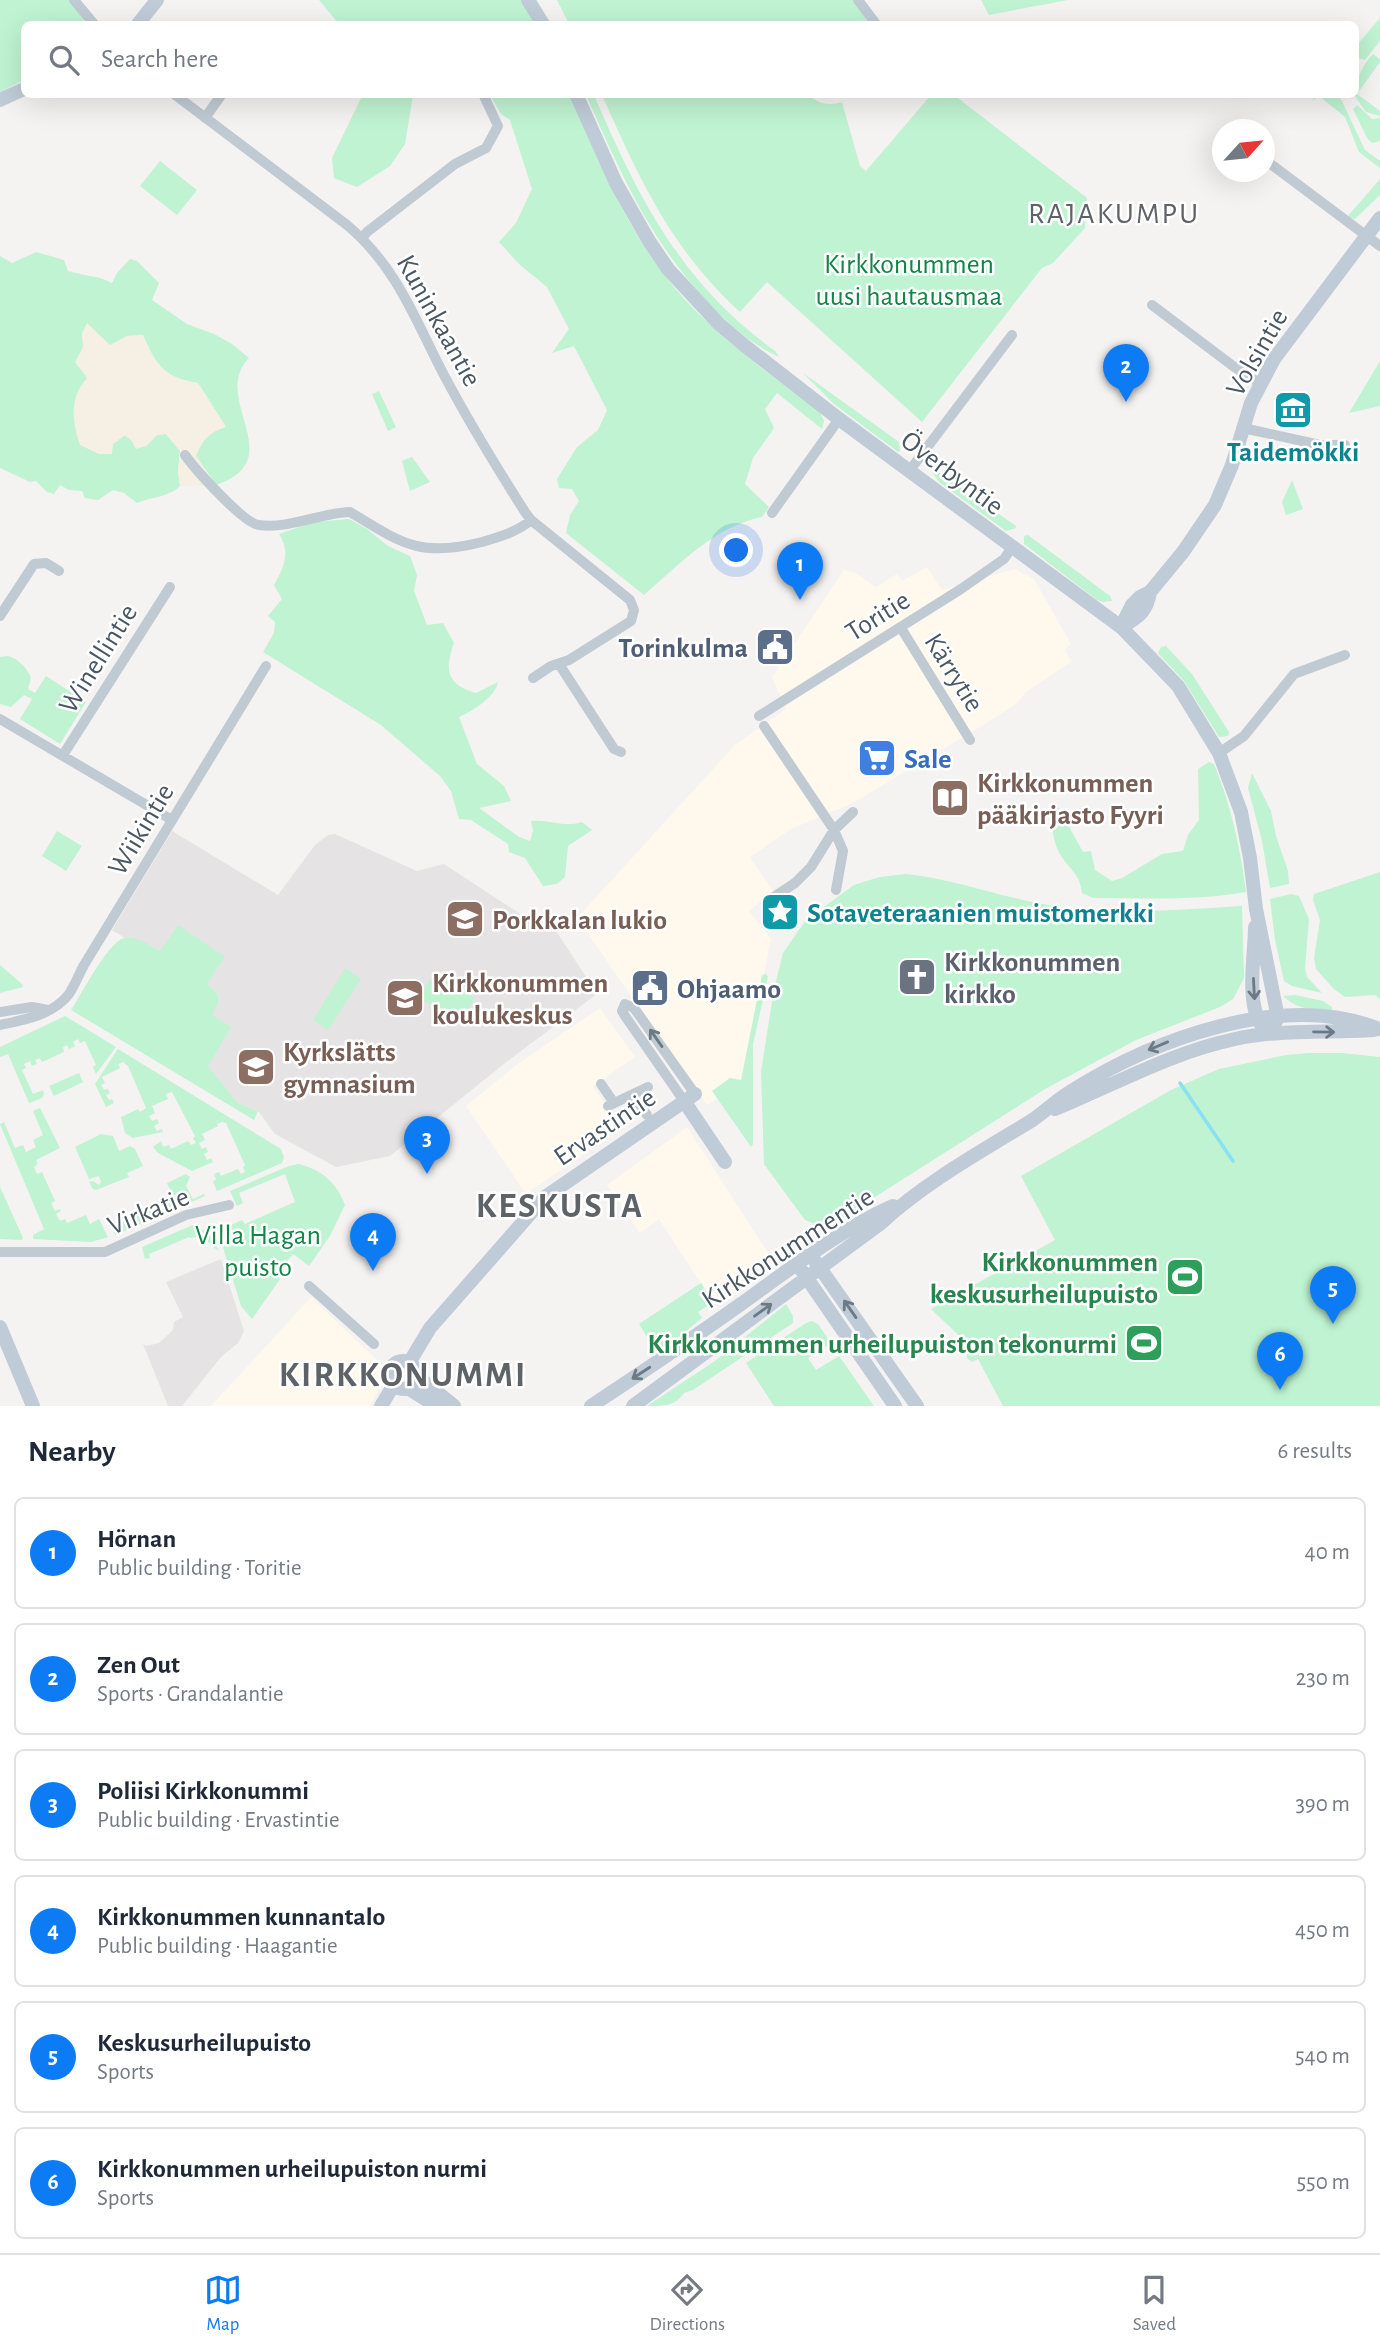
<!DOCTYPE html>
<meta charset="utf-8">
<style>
body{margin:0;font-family:"Alegreya Sans",sans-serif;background:#f2f2f3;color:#1f2937}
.compass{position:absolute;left:1212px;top:119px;width:63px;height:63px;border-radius:50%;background:#fff;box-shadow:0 7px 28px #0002;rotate:63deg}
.you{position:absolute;left:737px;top:551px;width:24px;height:24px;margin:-18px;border:5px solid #fff;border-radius:50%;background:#1a73e8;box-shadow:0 0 0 10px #1a73e833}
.badge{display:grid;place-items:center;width:46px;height:46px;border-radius:50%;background:#0d7bf4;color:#fff;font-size:23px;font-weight:700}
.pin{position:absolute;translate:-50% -58px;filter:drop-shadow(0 2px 4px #0008)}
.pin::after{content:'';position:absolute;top:37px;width:24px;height:21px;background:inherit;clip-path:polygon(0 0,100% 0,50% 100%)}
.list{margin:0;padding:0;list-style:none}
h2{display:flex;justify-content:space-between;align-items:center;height:91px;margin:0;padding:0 28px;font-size:30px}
h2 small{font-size:23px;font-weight:400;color:#747a83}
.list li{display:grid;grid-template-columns:46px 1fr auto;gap:21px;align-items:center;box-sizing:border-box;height:112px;margin:0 14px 14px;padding:0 14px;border:2px solid #e0e1e3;border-radius:10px}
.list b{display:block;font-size:26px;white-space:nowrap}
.list p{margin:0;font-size:23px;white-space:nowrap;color:#747a83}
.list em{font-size:23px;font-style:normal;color:#747a83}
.icon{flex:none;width:38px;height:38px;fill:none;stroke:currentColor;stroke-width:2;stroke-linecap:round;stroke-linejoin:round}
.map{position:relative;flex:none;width:1380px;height:1406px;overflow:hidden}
.search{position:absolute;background:#fff;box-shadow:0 7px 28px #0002;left:21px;right:21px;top:21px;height:77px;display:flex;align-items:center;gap:18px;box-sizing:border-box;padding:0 24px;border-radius:10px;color:#747a83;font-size:26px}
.sheet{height:847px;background:#fff}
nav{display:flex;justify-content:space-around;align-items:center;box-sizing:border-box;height:98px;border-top:2px solid #e0e1e3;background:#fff;font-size:19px;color:#747a83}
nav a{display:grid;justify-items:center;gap:4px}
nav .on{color:#0d7bf4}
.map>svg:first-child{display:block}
</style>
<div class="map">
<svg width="1380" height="1406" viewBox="0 0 1380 1406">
<rect width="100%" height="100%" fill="#f5f2f2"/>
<path fill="#fef8ed" d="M927,567L942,590L1015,569L1034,579L1071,644L1065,650L1071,662L1026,692L1016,704L975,730L853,803L791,829L750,857L773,891L749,911L771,939L742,1081L707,1105L577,918L735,745L786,709L772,677L844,570L855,573L876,587L897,574L902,581Z
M600,1008L635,1057L593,1086L621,1128L526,1194L466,1106L519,1063Z
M687,1127L772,1259L771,1265L713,1302L659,1219L640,1233L607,1185Z
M311,1297L381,1364L379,1389L370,1406H211Z"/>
<path fill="#e6e3e4" d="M172,831L278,895L315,845L328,835L335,834L417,871L444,864L545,930L553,926L597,994L505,1063L390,1156L336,1167L275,1134L258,1111L238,1103L208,1066L211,1015L219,1001L217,993L207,983L135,939L125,938L112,930Z
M221,1259L244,1331L238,1343L221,1357L182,1406H168L143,1344L146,1346L159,1343L173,1330L174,1322L183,1317L166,1282Z"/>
<path fill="#bff3d1" d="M0,0H69L87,24H24V80L0,92Z
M319,0H521L537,24H339Z
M557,0H854L869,24H569Z
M981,0H1068L989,15Z
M1380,18V41L1365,60L1356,57V46Z
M1373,54L1380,59V62L1357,94L1380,111V116L1366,112L1354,95L1356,94C1356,78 1362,66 1373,54Z
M363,94L413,95L405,144L390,166L357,187L334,178L332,158Z
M490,95H570C599,161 627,231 674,287C715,336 769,374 820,412L824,421L822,429L777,393L765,409L774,428L753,458L745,484L769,507L762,517C715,526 680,564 644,595L566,533L570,515L579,501L572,489L559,488L557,479L577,447L598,430L607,410L574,346L552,353L569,329L547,287L520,265L499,242L516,223L532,189L510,120L501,114Z
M586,95H594C639,199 680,282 775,351L779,357C749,343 726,322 704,298C648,237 619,169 586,95Z
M809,95C819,104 829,106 842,102L860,166L866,171L931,95H954L1087,198L1085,228L1053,263L1042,268L922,422L767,282L740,312C671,249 639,178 602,95Z
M1316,95H1339L1365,150L1380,161V168L1359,152L1345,117L1319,96L1312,101Z
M1357,105L1372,119L1380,118V141L1372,143L1367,138L1353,109Z
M160,161L197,190L177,215L140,186Z
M1380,179V195L1355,219L1347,217Z
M36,252L64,260L68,271C83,276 98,275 112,283L117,273L130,259L137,261L159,283L152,300L187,324L214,334L232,344L249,358C209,399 292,459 216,485L196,456C202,440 210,431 226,427L198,383C164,378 156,365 143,335L127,336L110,346L82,334L87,378L111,454L113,444L125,435L146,446L157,435L166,434L180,451L178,471L180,486C169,497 151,497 137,503L124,493L113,490L98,500L85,498L82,491L69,490L60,485L54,494L47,492L36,481L30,482L0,468V256L12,263Z
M1380,361V406L1349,413Z
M803,373L899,442L900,451L898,452L834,404Z
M379,391L396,427L388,431L372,394Z
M412,457L430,482L410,491L402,461Z
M934,469L1016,526V528L1006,531L939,482L932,472Z
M1292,480L1303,509L1286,515L1282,502Z
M349,519L367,529L388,546L410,556L417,575L414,591L427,625L443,623L454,643C444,670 447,685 476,693L498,682C495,697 473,711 459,717L477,764L504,786L511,801L479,808L519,837L530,841L533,831L531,821C551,819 562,828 582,822L592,830L568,846L565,877L557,884L543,886L525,858L509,852L508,844L471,820L459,819L451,791L440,776L381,725L263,652L274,633L275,622L268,616L282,599L274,585C284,568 291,552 279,534L313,522Z
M1028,535L1110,596L1112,601L1103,602L1097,600L1024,544V536Z
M1166,646L1192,674L1229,732L1228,736L1219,737L1184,681L1158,653L1161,647Z
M8,656C19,659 27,668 31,678L28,689L35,693L46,676L86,702L60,744L20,719L32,699L24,695L11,707L0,704V657Z
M1209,762L1214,764C1231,805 1240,847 1246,892C1195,901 1145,898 1093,898L1082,893C1080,873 1069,870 1060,854C1051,838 1051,821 1056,803L1083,852L1091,851L1095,870L1112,881L1122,878L1162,854L1183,851L1188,835L1199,820L1198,769Z
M1252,773L1271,811L1276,836L1288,871L1289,884L1270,888L1262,841L1248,788Z
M57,831L82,846L66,871L42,856Z
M1380,872V999L1375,995L1345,997L1334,989L1316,969L1314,958L1320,920L1313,900L1314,894Z
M906,874C954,879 1000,897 1048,905C1107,915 1181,910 1242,906L1244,978L1233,999L1220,1007L1136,1040L1045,1089L826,1228L805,1220L764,1164L761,1072L774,989L783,953L806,920L854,885L880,877Z
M1291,894L1299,896L1309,919L1305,968L1307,977L1322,993L1292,986L1284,981L1275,940L1270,899Z
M178,925L225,957L207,983L217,993L219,1001L212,1015L231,1027L208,1066L238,1103L258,1111L254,1120L71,1010C81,995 108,942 124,938C136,935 150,946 160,951Z
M0,965L22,984L23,987L0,993Z
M345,968L361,979L328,1030L313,1020Z
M434,973L475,998L460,1023L419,998Z
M766,974L768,977L753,1044V1144L751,1147L712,1091L730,1078L741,1080L762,975Z
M1295,995L1323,1001L1332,1007V1010C1313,1010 1298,1010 1283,996Z
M65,1016L116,1047L96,1074L93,1067L96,1065L85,1041L80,1043L78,1039L73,1042L75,1046L69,1049L67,1045L63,1047L64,1052L42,1062L40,1058L35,1060L37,1064L32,1066L30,1061L24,1064L26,1068L22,1070L33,1094L43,1090L44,1094L42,1098L29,1103L8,1054L0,1057V1047Z
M118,1049L281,1149L284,1157L282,1163L217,1191L213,1182L216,1179L214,1174L219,1172L221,1176L238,1169L241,1174L245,1172L243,1167L245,1165L226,1123L222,1122L217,1124L218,1126L202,1134L205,1140L199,1143L202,1149L206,1147L208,1152L204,1154L207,1160L211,1158L213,1162L192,1171L158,1153L153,1147L161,1141L163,1147L169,1145L171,1149L188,1141L191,1145L196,1143L193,1138L195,1136L172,1092L166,1094L168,1099L152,1106L155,1113L149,1116L152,1121L157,1119L159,1123L154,1126L157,1131L162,1129L163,1132L133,1138L125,1133L121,1117L138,1109L140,1112L146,1108L128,1066L123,1062L118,1064L120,1068L102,1077L105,1083L101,1085L104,1090L108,1089L110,1093L106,1095L109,1100L112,1099L114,1103L106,1107L95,1084Z
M1309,1053H1342L1380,1057V1406H1003L978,1359L972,1362L967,1358L966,1351L971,1347L931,1309L1055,1240L1021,1176L1171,1090L1219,1069L1286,1055Z
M79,1073L83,1082L54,1096L49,1086Z
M40,1108L60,1148L36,1160L38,1164L34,1167L37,1174L42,1172L55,1201L51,1203L55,1211L60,1209L61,1211L56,1214L60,1221L65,1219L67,1223L86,1215L90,1224L99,1219L108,1237L91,1242L33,1239V1235L44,1229L0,1124L4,1122L15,1148L23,1145L26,1152L36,1147L33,1140L43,1135L33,1111Z
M101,1134L113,1136L119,1151L130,1146L135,1149L143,1166L127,1173L129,1177L96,1190L93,1189L89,1182L93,1181L99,1185L101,1182L99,1176L89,1179L75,1147Z
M299,1164C322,1170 337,1183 345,1205L330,1236L309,1266L293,1254L282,1267L284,1270L279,1277L280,1279L252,1319L241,1306L221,1241L208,1225L225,1228L242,1220L245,1224L295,1202L285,1174L239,1193L243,1203L237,1206L230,1191L289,1166Z
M186,1174L190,1177L186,1186L193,1199L204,1194L205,1196L115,1235L110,1225L115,1223L117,1227L123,1224L121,1219L163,1199L165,1204L170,1202L168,1197L172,1194L167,1183Z
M0,1187L23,1238L22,1240L0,1239Z
M195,1224L211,1236L219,1251C207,1244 206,1234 190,1238L189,1237L149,1254L150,1258L145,1259L142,1247Z
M701,1283L713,1302L698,1312L702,1318L658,1354L639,1324Z
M786,1304L793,1316V1323L693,1390L684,1393C676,1406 662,1406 647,1406L715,1361Z
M812,1321L818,1324L831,1343L808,1358L816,1370L839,1356L874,1406H774L746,1363L806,1323Z"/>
<path fill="#f6efe3" d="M87,323L110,345L127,336L143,335C156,365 164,378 198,383L226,427C210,431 202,440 196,456L216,485L180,486L178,471L180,451L166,434L157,435L146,446L136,449L131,440L124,435L113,444L112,454H99L80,445C72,422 69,397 87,378L75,362L83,347L82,333Z"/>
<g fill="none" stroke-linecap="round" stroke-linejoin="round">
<path stroke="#89e1f3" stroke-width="3.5" d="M1180,1083L1233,1161"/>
<path stroke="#bfcad2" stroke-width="10" d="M74,0L94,24
M858,0L876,24
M174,94L347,225C398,268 415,320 445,377C470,424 497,468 525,512L531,520L630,600L634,610L631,621L569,660L551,666L533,678
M205,118L222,94
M1264,159L1380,246
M362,238L367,232L455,164L486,148L498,126L483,94
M1152,305L1233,366L1259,383
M1243,428L1320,445H1345
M185,455C195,469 244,524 259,525C290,529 320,513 350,512C401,543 420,558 482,542C499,537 517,532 531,520
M910,470L1012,335
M772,513L839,419
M0,616L34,564L46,563L59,571
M901,628L970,740
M559,664L614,749L621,752
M759,716L961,589L1004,559L1013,546
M0,719L172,820
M764,726L834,830L843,851L836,890
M1219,753L1244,736L1294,674L1345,655
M63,755L170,587
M774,897L795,883L811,867L834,830L853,812
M0,1012L32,1007L48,1010
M0,1025C24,1020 53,1015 69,994C75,985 79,974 84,965L266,666
M601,1084L614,1103
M632,1095L647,1115
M684,1101L625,1016L622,1011L625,1004L634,1008L695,1094
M608,1106L648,1087
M0,1252H105L186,1215L229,1205
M309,1286L374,1344"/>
<path stroke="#bfcbd7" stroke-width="14" d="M528,0L543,24
M138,24L157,0
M576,94L616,183L649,241L668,269L719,324L745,346L839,419L1121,627L1178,686L1219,753L1241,812L1250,858L1256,909L1278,1018L1269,1033
M0,100L24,89
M1121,627L1132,605L1140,597L1150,592L1183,552L1215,505L1232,465L1251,403L1274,359L1380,218
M1122,627C1138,617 1147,612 1150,592
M1255,927C1255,954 1245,1006 1263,1027
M684,1101L725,1162
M1055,1109C1116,1084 1170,1053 1235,1039C1281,1029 1328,1033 1374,1030
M815,1261L917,1406
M802,1271L895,1406
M0,1327L33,1406
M389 1375a14 14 0 1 1 28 0a14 14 0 1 1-28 0Z
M409,1363L430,1328L545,1197L695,1094
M417,1376L454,1406
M408,1388L436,1406
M381,1406L393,1386
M591,1406C641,1373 692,1339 741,1304C787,1271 841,1229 893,1206
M633,1406L881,1223C926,1182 980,1152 1031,1121C1045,1112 1056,1100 1070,1092C1152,1040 1283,990 1379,1029"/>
</g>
<defs><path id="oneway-shaft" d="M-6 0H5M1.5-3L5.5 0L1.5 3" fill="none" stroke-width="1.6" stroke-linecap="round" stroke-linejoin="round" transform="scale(1.75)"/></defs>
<g stroke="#6c7a85">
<use href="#oneway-shaft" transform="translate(1254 989) rotate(87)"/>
<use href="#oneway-shaft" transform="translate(1324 1032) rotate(1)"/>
<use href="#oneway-shaft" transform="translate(1158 1046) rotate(157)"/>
<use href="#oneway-shaft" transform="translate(850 1309) rotate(-125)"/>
<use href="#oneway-shaft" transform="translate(763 1310) rotate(-36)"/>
<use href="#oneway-shaft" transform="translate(641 1373) rotate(147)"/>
</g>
<use stroke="#6c7a84" href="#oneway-shaft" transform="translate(656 1038) rotate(-125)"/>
<defs>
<g id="museum-square" transform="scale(2.0125)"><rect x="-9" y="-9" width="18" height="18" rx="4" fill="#0f9aa8" stroke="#fff"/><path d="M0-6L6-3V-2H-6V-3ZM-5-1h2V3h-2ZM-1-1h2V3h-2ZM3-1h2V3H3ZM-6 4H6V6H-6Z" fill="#fff"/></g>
<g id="civic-square" transform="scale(2.0125)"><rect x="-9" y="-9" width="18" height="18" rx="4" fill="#5c6f8a" stroke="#fff"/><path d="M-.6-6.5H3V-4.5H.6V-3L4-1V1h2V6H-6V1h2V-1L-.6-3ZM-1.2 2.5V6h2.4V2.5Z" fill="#fff"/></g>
<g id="supermarket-square" transform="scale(2.0125)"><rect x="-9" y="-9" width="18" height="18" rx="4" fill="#3f7fe0" stroke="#fff"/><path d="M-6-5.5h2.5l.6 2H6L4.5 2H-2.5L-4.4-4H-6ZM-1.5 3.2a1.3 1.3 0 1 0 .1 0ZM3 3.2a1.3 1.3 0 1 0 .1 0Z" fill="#fff"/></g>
<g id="library-square" transform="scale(2.0125)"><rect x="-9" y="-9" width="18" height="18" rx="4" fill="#8d6e63" stroke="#fff"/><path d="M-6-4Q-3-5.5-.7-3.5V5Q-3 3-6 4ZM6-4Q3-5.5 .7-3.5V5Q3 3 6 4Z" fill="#fff"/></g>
<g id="sight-square" transform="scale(2.0125)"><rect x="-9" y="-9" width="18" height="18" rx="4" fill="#0f9aa8" stroke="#fff"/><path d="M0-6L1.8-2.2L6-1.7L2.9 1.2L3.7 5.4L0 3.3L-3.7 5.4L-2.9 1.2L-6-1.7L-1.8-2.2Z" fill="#fff"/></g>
<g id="school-square" transform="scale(2.0125)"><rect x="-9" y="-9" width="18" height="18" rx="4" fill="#8d6e63" stroke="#fff"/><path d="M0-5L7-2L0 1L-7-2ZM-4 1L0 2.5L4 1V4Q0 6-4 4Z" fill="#fff"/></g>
<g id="church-square" transform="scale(2.0125)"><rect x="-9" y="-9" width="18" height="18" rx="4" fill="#6b7280" stroke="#fff"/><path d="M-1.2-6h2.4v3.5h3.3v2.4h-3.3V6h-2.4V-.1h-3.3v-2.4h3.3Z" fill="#fff"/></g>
<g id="stadium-square" transform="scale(2.0125)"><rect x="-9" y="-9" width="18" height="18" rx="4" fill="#2e9e5b" stroke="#fff"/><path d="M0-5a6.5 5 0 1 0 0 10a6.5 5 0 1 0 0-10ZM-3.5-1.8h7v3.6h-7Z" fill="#fff"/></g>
</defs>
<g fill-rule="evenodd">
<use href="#museum-square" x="1293" y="410"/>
<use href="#civic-square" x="775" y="647"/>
<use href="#supermarket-square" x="877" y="758"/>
<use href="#library-square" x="950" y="798"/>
<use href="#sight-square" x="780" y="912"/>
<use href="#school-square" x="465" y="919"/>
<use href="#church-square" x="917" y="977"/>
<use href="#civic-square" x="650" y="988"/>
<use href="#school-square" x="405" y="998"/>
<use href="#school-square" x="256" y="1067"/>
<use href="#stadium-square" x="1185" y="1277"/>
<use href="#stadium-square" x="1144" y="1343"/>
</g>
<g text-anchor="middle" stroke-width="5" stroke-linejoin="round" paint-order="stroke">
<g font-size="28" fill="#108546" stroke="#fff">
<text x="909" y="273">Kirkkonummen<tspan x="909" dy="32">uusi hautausmaa</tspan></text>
<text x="258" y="1244">Villa Hagan<tspan x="258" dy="32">puisto</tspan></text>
</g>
<g font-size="28" fill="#485762" stroke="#fff">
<text transform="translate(440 320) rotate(61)" y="10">Kuninkaantie</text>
<text transform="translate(1256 352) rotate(-60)" y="10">Volsintie</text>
<text transform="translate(953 472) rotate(37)" y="10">Överbyntie</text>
<text transform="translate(877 615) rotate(-32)" y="10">Toritie</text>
<text transform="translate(97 658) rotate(-58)" y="10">Winellintie</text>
<text transform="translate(955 672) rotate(58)" y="10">Kärrytie</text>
<text transform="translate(140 829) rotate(-59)" y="10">Wiikintie</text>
<text transform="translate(604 1126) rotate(-34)" y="10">Ervastintie</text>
<text transform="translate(148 1210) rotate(-22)" y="10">Virkatie</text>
<text transform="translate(787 1247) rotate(-33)" y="10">Kirkkonummentie</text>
</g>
<g font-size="28" font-weight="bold" fill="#0d838f" stroke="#fff">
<text x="1293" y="461">Taidemökki</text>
<text x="807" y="922" text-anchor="start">Sotaveteraanien muistomerkki</text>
</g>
<g font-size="28" font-weight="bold" fill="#4e5e75" stroke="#fff" text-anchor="end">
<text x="748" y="657">Torinkulma</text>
<text x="677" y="998" text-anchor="start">Ohjaamo</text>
</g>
<g font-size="28" font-weight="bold" fill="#366cbe" stroke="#fff" text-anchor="start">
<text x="904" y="768">Sale</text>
</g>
<g font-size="28" font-weight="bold" fill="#785e54" stroke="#fff" text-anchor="start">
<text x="977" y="792">Kirkkonummen<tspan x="977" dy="32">pääkirjasto Fyyri</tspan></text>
<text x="492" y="929">Porkkalan lukio</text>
<text x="432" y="992">Kirkkonummen<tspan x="432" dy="32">koulukeskus</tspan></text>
<text x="283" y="1061">Kyrkslätts<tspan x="283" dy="32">gymnasium</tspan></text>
</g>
<g font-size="28" font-weight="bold" fill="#5b616d" stroke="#fff" text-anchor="start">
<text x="944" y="971">Kirkkonummen<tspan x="944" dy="32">kirkko</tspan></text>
</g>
<g font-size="28" font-weight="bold" fill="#27864d" stroke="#fff" text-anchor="end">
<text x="1158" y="1271">Kirkkonummen<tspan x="1158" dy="32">keskusurheilupuisto</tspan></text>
<text x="1117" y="1353">Kirkkonummen urheilupuiston tekonurmi</text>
</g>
<g font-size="30" letter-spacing="2" fill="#5e6368" stroke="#fff">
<text x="1114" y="223">RAJAKUMPU</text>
</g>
<g font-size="35" font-weight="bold" letter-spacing="2" fill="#5e6368" stroke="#fff">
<text x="560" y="1217">KESKUSTA</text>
<text x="403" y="1386">KIRKKONUMMI</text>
</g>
</g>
</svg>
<svg class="compass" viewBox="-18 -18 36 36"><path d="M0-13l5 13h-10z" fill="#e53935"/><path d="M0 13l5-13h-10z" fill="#747a83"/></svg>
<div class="you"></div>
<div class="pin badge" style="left:800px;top:600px">1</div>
<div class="pin badge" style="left:1126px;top:402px">2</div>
<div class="pin badge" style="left:427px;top:1174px">3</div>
<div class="pin badge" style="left:373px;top:1271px">4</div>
<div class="pin badge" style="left:1333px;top:1324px">5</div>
<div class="pin badge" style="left:1280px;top:1390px">6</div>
<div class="search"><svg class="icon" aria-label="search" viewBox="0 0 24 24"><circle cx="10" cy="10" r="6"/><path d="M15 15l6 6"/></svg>Search here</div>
</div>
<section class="sheet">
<h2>Nearby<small>6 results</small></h2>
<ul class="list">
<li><span class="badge">1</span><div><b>Hörnan</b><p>Public building · Toritie</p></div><em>40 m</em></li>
<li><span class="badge">2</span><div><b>Zen Out</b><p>Sports · Grandalantie</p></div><em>230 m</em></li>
<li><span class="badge">3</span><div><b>Poliisi Kirkkonummi</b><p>Public building · Ervastintie</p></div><em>390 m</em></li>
<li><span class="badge">4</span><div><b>Kirkkonummen kunnantalo</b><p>Public building · Haagantie</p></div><em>450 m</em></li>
<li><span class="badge">5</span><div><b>Keskusurheilupuisto</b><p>Sports</p></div><em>540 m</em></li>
<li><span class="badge">6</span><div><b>Kirkkonummen urheilupuiston nurmi</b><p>Sports</p></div><em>550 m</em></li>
</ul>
</section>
<nav>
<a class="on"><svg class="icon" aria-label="map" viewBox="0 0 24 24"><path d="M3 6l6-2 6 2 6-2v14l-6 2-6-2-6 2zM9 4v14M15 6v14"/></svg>Map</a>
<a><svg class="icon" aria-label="directions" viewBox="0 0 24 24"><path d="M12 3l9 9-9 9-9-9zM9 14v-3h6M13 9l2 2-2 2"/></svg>Directions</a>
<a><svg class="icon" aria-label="saved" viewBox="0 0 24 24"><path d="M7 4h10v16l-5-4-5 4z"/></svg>Saved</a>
</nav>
